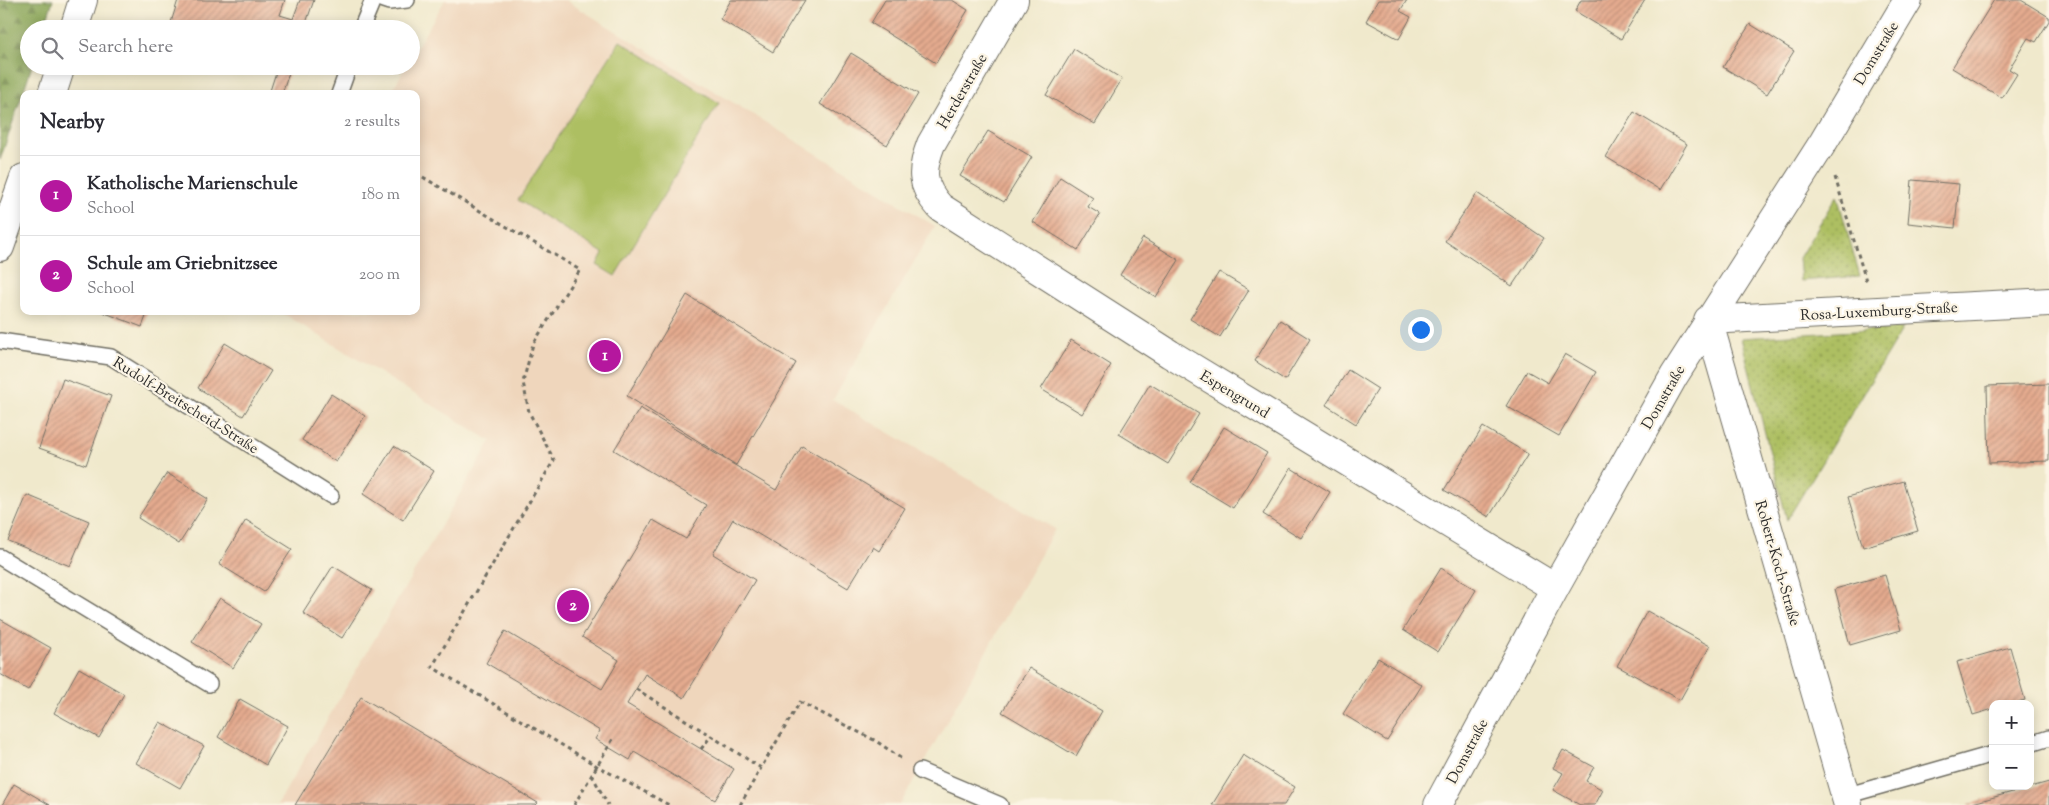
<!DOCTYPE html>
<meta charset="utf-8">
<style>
body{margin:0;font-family:"Sorts Mill Goudy",serif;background:#f2f2f3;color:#2b2b33}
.controls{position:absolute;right:15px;bottom:15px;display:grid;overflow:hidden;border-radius:10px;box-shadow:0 2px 12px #0003}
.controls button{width:45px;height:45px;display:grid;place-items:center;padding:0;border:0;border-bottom:1px solid #e1e1e2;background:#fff;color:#2b2b33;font:25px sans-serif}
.you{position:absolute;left:1420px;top:329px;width:18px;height:18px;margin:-12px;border:4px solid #fff;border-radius:50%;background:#1a73e8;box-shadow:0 0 0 8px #1a73e833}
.badge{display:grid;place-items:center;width:32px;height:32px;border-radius:50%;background:#b5179e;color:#fff;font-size:16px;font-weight:700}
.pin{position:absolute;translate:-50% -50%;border:2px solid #fff;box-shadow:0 1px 5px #0006}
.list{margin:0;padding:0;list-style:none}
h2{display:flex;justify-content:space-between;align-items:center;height:65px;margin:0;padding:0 20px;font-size:21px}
h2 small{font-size:16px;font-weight:400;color:#7c7c81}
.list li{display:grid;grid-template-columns:32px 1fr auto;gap:15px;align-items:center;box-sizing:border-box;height:80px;padding:0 20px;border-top:1px solid #e1e1e2}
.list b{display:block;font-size:19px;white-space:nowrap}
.list p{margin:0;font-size:16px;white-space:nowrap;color:#7c7c81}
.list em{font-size:16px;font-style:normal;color:#7c7c81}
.icon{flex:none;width:28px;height:28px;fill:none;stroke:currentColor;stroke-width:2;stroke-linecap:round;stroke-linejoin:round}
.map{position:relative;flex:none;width:2049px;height:805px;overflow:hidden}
.search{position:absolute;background:#fff;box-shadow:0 2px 12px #0003;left:20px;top:20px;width:400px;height:55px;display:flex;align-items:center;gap:12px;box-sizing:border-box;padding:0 18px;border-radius:28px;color:#7c7c81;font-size:19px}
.panel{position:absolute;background:#fff;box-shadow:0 2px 12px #0003;left:20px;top:90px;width:400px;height:225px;border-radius:10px}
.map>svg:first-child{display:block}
</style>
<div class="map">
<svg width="2049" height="805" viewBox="0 0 2049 805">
<defs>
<pattern id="grass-dots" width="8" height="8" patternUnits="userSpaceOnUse" patternTransform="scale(1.25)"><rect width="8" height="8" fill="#adbf62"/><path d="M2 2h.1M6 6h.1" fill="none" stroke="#8d9b51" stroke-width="1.8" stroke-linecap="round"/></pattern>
<pattern id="forest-firs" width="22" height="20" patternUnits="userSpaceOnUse" patternTransform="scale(1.25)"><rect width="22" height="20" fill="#8aa658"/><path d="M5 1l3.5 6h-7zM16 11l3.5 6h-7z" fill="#718749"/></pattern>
<pattern id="building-hatch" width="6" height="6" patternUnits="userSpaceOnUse" patternTransform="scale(1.25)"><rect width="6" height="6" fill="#e5ab8f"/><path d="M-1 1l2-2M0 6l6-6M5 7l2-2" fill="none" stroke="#ba8b75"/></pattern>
</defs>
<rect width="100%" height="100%" fill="#fcf5e5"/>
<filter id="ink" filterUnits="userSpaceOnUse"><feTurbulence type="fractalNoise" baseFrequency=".02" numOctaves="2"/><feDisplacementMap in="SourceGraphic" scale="10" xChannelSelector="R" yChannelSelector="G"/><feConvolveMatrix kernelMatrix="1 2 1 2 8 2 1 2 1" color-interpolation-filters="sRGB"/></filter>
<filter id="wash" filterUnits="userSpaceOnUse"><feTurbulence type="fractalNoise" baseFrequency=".0096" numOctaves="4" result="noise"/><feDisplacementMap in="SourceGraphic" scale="20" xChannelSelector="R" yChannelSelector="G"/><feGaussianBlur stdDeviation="1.12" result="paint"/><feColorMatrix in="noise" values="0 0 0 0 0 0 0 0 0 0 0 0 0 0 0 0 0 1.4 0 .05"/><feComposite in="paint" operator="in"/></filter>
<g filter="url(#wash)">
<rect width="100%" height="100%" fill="#f0e9cc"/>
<path fill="#efd6bc" d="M445,0H565L935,226L833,400L1055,529L900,805H277L491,441L279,311H416V94H390L406,66H411V57Z"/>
<path fill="url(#grass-dots)" stroke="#6c7546" d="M1837,195L1860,276L1801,281L1799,258Z
M1903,328L1787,520L1741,338Z"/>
<path fill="url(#forest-firs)" stroke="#5a6842" d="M0,0H53L44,29H29V66H32L0,160Z"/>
<path fill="#adbf62" stroke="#6c7546" d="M620,41L719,103L615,276L597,265L603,253L518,200Z"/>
<g id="blocks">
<path fill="url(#building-hatch)" d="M178,0H285L280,15L293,19L300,0H314L306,23L309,29H282L276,26L275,29H169Z
M731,0H805L773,52L720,19Z
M885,0H952L968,10L936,63L871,23Z
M1378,0H1407L1400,11L1411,17L1399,39L1366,21Z
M1581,0H1645L1621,39L1575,11Z
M1994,0H2021L2049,17V21L2036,42L2028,38L2009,69L2017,74L2002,98L1952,68Z
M1750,24L1794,51L1767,94L1723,67Z
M1074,49L1122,79L1095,124L1046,95Z
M851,53L918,94L887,145L820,104Z
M243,66H263L261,73Z
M278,66H304L289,73L282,94H269Z
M1634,112L1687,144L1660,190L1606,157Z
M988,131L1032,157L1004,202L960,176Z
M1060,177L1093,198L1088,207L1100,214L1078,250L1033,222Z
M1912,180L1959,184L1955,228L1908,223Z
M1477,193L1544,238L1512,286L1445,241Z
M1143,238L1179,260L1156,297L1120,275Z
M1219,272L1249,290L1220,337L1190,319Z
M687,295L796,363L736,465L627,396Z
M100,311H148L142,327Z
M1280,320L1310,339L1285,380L1255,361Z
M1071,340L1111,365L1082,414L1041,389Z
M225,343L271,371L243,416L198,388Z
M1565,354L1596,372L1559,436L1506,406L1527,371L1548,383Z
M1348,370L1378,389L1356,424L1326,405Z
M63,379L111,396L86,465L39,448Z
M1150,384L1199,414L1168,464L1119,434Z
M2049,384V461L1989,463L1987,386Z
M331,394L365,416L336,462L302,440Z
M640,408L776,490L802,446L905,508L879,551L873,547L848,588L733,519L713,554L755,580L684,698L645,674L627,704L734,769L715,800L634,752L630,760L595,739L600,731L486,663L505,631L602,689L619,660L582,637L653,520L686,539L706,505L614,450Z
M1224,427L1267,453L1233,508L1190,482Z
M1483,427L1528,454L1489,517L1444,490Z
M394,446L434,471L403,520L363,494Z
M1291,468L1330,492L1301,538L1263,514Z
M167,473L208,499L179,544L138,518Z
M1903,481L1918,531L1863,547L1848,497Z
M27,495L89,521L70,566L8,541Z
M246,520L292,549L264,592L219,564Z
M333,566L372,590L342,638L303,613Z
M1441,568L1476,590L1438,652L1403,630Z
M1885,575L1901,630L1850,645L1835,589Z
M220,598L261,624L233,668L192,642Z
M1647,611L1710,646L1680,700L1617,666Z
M0,619L51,648L28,690L0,674Z
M2010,647L2025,700L2012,704H1993V709L1973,715L1957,662Z
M1378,658L1422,685L1387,741L1343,714Z
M79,668L124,694L99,738L54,713Z
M1029,668L1102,711L1076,756L1002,712Z
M361,697L538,803L536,805H295Z
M240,699L288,726L266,765L218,737Z
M160,722L204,746L180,788L136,763Z
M1563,750L1594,767L1586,781L1603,790L1595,805H1580L1553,790L1563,773L1553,768Z
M1243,755L1295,787L1284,805H1212Z
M2049,782V805H1969V804Z
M14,784L50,805H2Z"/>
</g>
</g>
<g filter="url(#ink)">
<use href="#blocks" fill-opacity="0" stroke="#706e63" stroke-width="1"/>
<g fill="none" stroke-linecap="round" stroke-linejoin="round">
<g stroke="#706e63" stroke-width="18">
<path id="service" d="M383,0L389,2L407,0
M361,29L373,0
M339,94L349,66
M0,341L111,357L331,496
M0,557L209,684
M2030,744L2049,738
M920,771L1000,805
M1845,796L1993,754"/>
</g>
<g stroke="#706e63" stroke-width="30">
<path id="minor" d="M1014,0L931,144C921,170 920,185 940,207L1170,354L1555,588
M1438,805L1555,588L1674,376L1824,141L1908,0
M1848,805L1708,320L2049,302"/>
</g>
<g stroke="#706e63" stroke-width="30">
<path id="tertiary" d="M74,29L83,0
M52,94L61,66
M0,247L24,178"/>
</g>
<path stroke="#706e63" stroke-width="3" stroke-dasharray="4 4" stroke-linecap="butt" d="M416,173L580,270L533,344L523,382L529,412L554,460L432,667L597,766L669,805
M1835,177L1867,284
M636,689L711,736
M701,749L711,736L761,768L800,702L876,741L902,759
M592,775L608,805
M574,805L613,739
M740,805L761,768"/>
<use href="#service" stroke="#fff" stroke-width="15"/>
<use href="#minor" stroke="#fff" stroke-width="28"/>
<use href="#tertiary" stroke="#fff" stroke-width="28"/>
</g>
</g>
<g text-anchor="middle" stroke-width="4.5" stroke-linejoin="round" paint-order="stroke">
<g font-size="15" fill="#2b2b2b" stroke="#fcf5e5">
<text transform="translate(1876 53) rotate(-59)" y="5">Domstraße</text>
<text transform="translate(962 91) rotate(-60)" y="5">Herderstraße</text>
<text transform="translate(1879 311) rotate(-3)" y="5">Rosa-Luxemburg-Straße</text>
<text transform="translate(1235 394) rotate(31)" y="5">Espengrund</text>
<text transform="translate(1663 397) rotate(-60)" y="5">Domstraße</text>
<text transform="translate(186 405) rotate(32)" y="5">Rudolf-Breitscheid-Straße</text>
<text transform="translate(1778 563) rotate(74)" y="5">Robert-Koch-Straße</text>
<text transform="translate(1467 751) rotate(-62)" y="5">Domstraße</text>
</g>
</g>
</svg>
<div class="controls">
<button>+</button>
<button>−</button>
</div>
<div class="you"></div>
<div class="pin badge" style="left:605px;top:356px">1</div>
<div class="pin badge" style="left:573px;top:606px">2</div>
<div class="search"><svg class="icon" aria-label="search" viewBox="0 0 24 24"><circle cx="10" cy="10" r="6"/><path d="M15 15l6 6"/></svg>Search here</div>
<section class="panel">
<h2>Nearby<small>2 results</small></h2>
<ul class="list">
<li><span class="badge">1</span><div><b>Katholische Marienschule</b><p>School</p></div><em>180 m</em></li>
<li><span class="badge">2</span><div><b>Schule am Griebnitzsee</b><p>School</p></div><em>200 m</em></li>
</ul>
</section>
</div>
